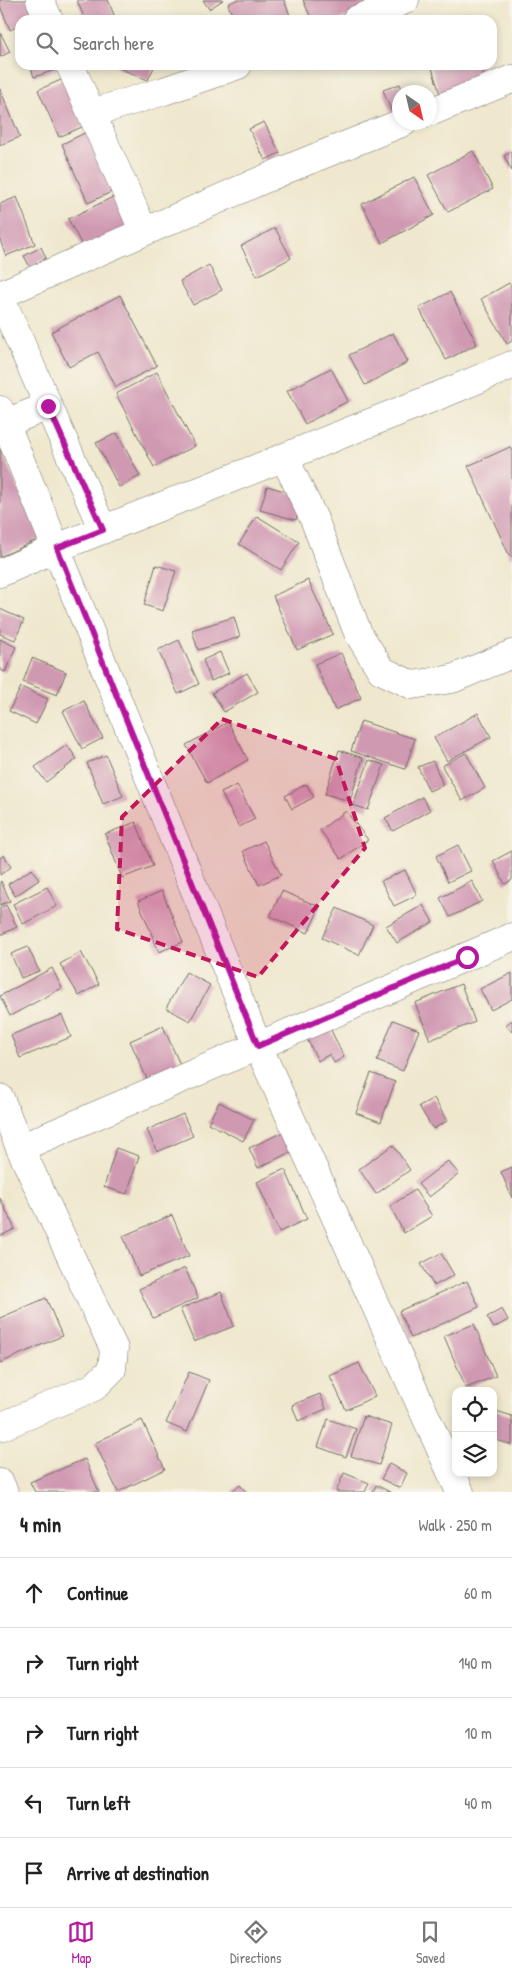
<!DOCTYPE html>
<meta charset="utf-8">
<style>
body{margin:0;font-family:"Patrick Hand",sans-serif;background:#f2f2f2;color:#222}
.controls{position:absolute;right:15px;bottom:15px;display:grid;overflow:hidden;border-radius:10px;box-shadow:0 2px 8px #0003}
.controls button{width:45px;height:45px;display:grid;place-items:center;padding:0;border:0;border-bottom:1px solid #e0e0e0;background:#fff;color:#222;font:25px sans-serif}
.compass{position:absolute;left:392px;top:85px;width:45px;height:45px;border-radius:50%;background:#fff;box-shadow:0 2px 8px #0003;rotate:146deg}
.stop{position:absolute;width:15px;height:15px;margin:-11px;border:4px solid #b5179e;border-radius:50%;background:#fff}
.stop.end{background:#b5179e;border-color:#fff;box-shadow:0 1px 5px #0008}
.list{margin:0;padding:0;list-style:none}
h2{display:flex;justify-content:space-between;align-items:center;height:65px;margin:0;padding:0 20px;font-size:21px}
h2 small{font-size:16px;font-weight:400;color:#767676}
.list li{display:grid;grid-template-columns:32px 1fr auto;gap:15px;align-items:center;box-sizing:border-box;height:70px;padding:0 20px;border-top:1px solid #e0e0e0}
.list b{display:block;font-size:19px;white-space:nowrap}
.list em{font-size:16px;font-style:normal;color:#767676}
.icon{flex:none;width:28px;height:28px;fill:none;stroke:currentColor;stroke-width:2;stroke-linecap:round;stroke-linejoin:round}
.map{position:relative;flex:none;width:512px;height:1492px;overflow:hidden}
.search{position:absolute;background:#fff;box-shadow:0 2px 8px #0003;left:15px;right:15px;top:15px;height:55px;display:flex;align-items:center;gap:12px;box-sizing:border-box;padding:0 18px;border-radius:15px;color:#767676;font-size:19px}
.sheet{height:415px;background:#fff}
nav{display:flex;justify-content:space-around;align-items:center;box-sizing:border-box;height:70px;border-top:1px solid #e0e0e0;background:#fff;font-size:14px;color:#767676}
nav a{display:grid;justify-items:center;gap:2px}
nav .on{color:#b5179e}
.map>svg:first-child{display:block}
</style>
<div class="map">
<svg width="512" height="1492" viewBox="0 0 512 1492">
<rect width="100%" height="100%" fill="#f7f3e8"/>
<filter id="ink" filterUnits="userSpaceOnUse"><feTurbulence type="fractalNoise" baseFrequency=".02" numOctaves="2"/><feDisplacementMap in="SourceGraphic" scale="10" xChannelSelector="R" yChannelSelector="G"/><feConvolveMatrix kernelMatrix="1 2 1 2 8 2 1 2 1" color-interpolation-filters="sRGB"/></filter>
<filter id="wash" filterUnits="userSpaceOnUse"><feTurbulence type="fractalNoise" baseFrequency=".0096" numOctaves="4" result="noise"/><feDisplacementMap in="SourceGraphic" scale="20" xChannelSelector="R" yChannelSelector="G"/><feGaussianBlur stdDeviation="1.12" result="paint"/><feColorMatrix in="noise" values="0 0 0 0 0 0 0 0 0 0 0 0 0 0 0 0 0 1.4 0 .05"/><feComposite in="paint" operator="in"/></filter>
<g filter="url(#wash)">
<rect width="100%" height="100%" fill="#efe8ce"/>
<g id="blocks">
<path fill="#d099b2" d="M0,0H39L46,14L32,20H20V25L10,30L0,6Z
M77,0H108L116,20H85Z
M203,0H223L209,9Z
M236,0H284L291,18L287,20H234L228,4Z
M303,0H362L365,8L339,20H312Z
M0,32L10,52L0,57Z
M30,65H57L58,69L34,77Z
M117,65H155L148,80L116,67Z
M431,65H480L485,81L440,94Z
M70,76L91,123L59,137L38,90Z
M400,84L403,92H400V115L394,118L383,90Z
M0,89L20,137L0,145Z
M264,122L280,153L265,160L249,129Z
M91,130L118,189L88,203L62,144Z
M473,151L493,189L448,212L428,175Z
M512,151V171L504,156Z
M414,177L434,215L382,243L362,204Z
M117,195L133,227L85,251L68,219Z
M17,197L35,244L6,256L0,240V204Z
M275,228L291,258L257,276L241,246Z
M41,247L46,258L30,267L24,256Z
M209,265L222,290L193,305L180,281Z
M509,283L512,287V341L507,344L481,299Z
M450,292L477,344L446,360L419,308Z
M120,295L157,366L116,387L98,352L69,367L51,332Z
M393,333L408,362L365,385L349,355Z
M331,368L348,401L305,424L287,391Z
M157,372L195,446L154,467L116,394Z
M117,433L140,476L119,487L96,443Z
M510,447L512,451V556L510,557L468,466Z
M0,449L41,538L0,557Z
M267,486L302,496L296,520L260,510Z
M257,516L299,542L281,570L239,544Z
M156,565L176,571L163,611L144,605Z
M308,580L333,634L297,650L273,596Z
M0,609L24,620L15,640L0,634Z
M234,617L240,637L198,650L192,630Z
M0,639L16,647L5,672L0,670Z
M179,640L199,684L178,694L158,650Z
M220,652L229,673L211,681L203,660Z
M341,653L361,698L335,710L315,664Z
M32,658L66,672L57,695L23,682Z
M247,673L258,692L224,712L212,693Z
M21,687L48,699L36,724L9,711Z
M84,701L103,738L82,749L63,711Z
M478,713L491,737L447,761L434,738Z
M361,721L415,739L405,769L351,751Z
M228,722L248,760L207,783L186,745Z
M67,745L77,759L46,782L35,767Z
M339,750L363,758L350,801L325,794Z
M466,753L485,788L462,801L442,766Z
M106,755L123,796L103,804L87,763Z
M369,760L384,765L368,810L353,805Z
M433,761L443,785L429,791L418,767Z
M306,784L314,797L292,809L285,796Z
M237,785L255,819L239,827L221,793Z
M422,797L430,810L393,831L385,818Z
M346,811L368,840L341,859L320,830Z
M136,822L153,866L122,878L105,834Z
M264,841L281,875L259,885L243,851Z
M458,845L471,871L448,882L436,856Z
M512,851V880L505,884L493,861Z
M4,855L11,867L0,875V858Z
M32,869L39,880L15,896L8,884Z
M405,870L417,895L394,906L381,881Z
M1,881L10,901L0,905V882Z
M472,881L482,901L450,917L440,898Z
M47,887L57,906L23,924L13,904Z
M162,891L183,942L159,952L138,901Z
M282,891L320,907L308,933L270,916Z
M6,905L17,927L0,935V908Z
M423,905L433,922L397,943L386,926Z
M337,908L373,925L359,955L322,938Z
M28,947L39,971L21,978L11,954Z
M81,952L99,984L79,996L60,964Z
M52,968L62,988L10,1016L0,996Z
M186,972L210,985L190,1021L166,1008Z
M512,973V999L491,1010L480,989Z
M461,984L475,1022L430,1040L415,1003Z
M62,1015L71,1037L20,1058L11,1035Z
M393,1020L419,1030L403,1071L377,1061Z
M512,1020V1032L506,1025Z
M163,1026L181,1067L148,1081L130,1041Z
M330,1028L344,1057L334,1063L330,1054L318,1061L307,1039Z
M371,1073L395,1082L381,1122L356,1113Z
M434,1098L447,1121L433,1129L419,1106Z
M219,1102L254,1120L243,1141L208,1123Z
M183,1114L193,1136L157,1152L147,1130Z
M290,1129L299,1148L258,1168L249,1148Z
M393,1145L410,1170L376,1194L359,1169Z
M116,1148L139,1156L127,1194L104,1187Z
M448,1161L459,1174L429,1197L418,1184Z
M512,1167V1198L501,1172Z
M285,1169L307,1219L279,1232L257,1182Z
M415,1190L432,1216L404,1233L390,1206Z
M0,1198L15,1229L0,1236Z
M172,1215L189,1256L139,1276L123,1236Z
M441,1253L454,1275L434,1286L421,1264Z
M185,1268L198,1298L153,1318L139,1289Z
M467,1281L479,1307L411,1338L399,1311Z
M221,1292L234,1326L194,1342L180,1309Z
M46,1298L62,1336L0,1363V1318Z
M502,1309L508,1320L494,1328L487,1317Z
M474,1324L496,1376L466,1388L444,1336Z
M359,1363L375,1396L346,1410L330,1376Z
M189,1372L209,1380L187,1432L166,1423Z
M320,1394L326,1409L298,1421L292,1405Z
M493,1410L512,1416V1445L493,1439Z
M364,1416L392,1425L379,1465L351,1456Z
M328,1419L356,1429L346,1457L318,1447Z
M142,1420L165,1469L118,1492L95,1443Z
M85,1459L99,1492H35L30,1482Z
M389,1464L407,1473L400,1488L381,1479Z
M344,1473L369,1483L365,1492H336Z
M240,1485L246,1492H231Z
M376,1485L390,1492H373Z"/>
</g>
</g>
<g filter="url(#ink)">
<use href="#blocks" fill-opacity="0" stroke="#706d64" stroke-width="1"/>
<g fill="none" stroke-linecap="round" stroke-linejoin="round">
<g stroke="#706d64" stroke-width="29">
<path id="minor" d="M40,0L49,20
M356,20L405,0
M70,65L144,232
M430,112L512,79
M92,113L164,91L238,65
M0,295L292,167L404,122
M0,296L103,530
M0,410L258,1046L460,1492
M6,423L48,406
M284,457L314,519L358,633L381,670L412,685L452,679L512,654
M0,573L57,548L450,391L512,365
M0,1098L20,1148L114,1349L112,1369L94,1387L0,1427
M20,1148L512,937
M0,1483L4,1492"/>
</g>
<use href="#minor" stroke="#fff" stroke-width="28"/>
</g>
</g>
<g fill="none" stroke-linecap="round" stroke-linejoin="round" filter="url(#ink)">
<path stroke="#b5179e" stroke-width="6" d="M48,406L103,530L57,548L258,1046L467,957"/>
</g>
<path fill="#c2185b" fill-opacity="0.2" stroke="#c2185b" stroke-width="4" stroke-dasharray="10 6" stroke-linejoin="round" d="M222,719L336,759L365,848L258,977L117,929L122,817Z"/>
</svg>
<div class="controls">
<button><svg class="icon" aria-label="locate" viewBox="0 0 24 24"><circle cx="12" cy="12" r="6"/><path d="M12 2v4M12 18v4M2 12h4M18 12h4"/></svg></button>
<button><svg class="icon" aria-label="layers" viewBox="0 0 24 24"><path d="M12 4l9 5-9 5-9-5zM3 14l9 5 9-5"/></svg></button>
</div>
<svg class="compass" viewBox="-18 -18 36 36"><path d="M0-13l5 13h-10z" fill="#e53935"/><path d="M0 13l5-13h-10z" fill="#767676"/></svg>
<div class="stop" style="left:467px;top:957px"></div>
<div class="stop end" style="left:48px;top:406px"></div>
<div class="search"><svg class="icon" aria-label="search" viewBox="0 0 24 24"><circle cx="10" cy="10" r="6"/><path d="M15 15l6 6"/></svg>Search here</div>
</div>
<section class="sheet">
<h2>4 min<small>Walk · 250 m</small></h2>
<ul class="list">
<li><svg class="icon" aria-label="ahead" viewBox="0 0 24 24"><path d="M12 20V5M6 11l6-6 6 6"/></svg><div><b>Continue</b></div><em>60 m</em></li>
<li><svg class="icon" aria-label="right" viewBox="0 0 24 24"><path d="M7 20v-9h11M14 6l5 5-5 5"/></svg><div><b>Turn right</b></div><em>140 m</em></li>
<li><svg class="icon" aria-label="right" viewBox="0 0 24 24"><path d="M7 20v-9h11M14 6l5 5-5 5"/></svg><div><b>Turn right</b></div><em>10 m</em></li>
<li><svg class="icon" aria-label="left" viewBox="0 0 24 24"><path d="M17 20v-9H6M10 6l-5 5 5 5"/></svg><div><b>Turn left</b></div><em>40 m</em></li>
<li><svg class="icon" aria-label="arrive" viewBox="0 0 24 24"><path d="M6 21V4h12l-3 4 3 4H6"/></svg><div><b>Arrive at destination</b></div></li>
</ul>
</section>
<nav>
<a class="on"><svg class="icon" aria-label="map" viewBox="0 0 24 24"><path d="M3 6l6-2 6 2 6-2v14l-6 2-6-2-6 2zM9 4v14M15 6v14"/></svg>Map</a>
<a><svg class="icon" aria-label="directions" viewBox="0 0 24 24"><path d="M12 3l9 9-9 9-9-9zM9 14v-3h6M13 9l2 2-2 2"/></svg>Directions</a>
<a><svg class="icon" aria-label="saved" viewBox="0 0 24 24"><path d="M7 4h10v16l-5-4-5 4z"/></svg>Saved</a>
</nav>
